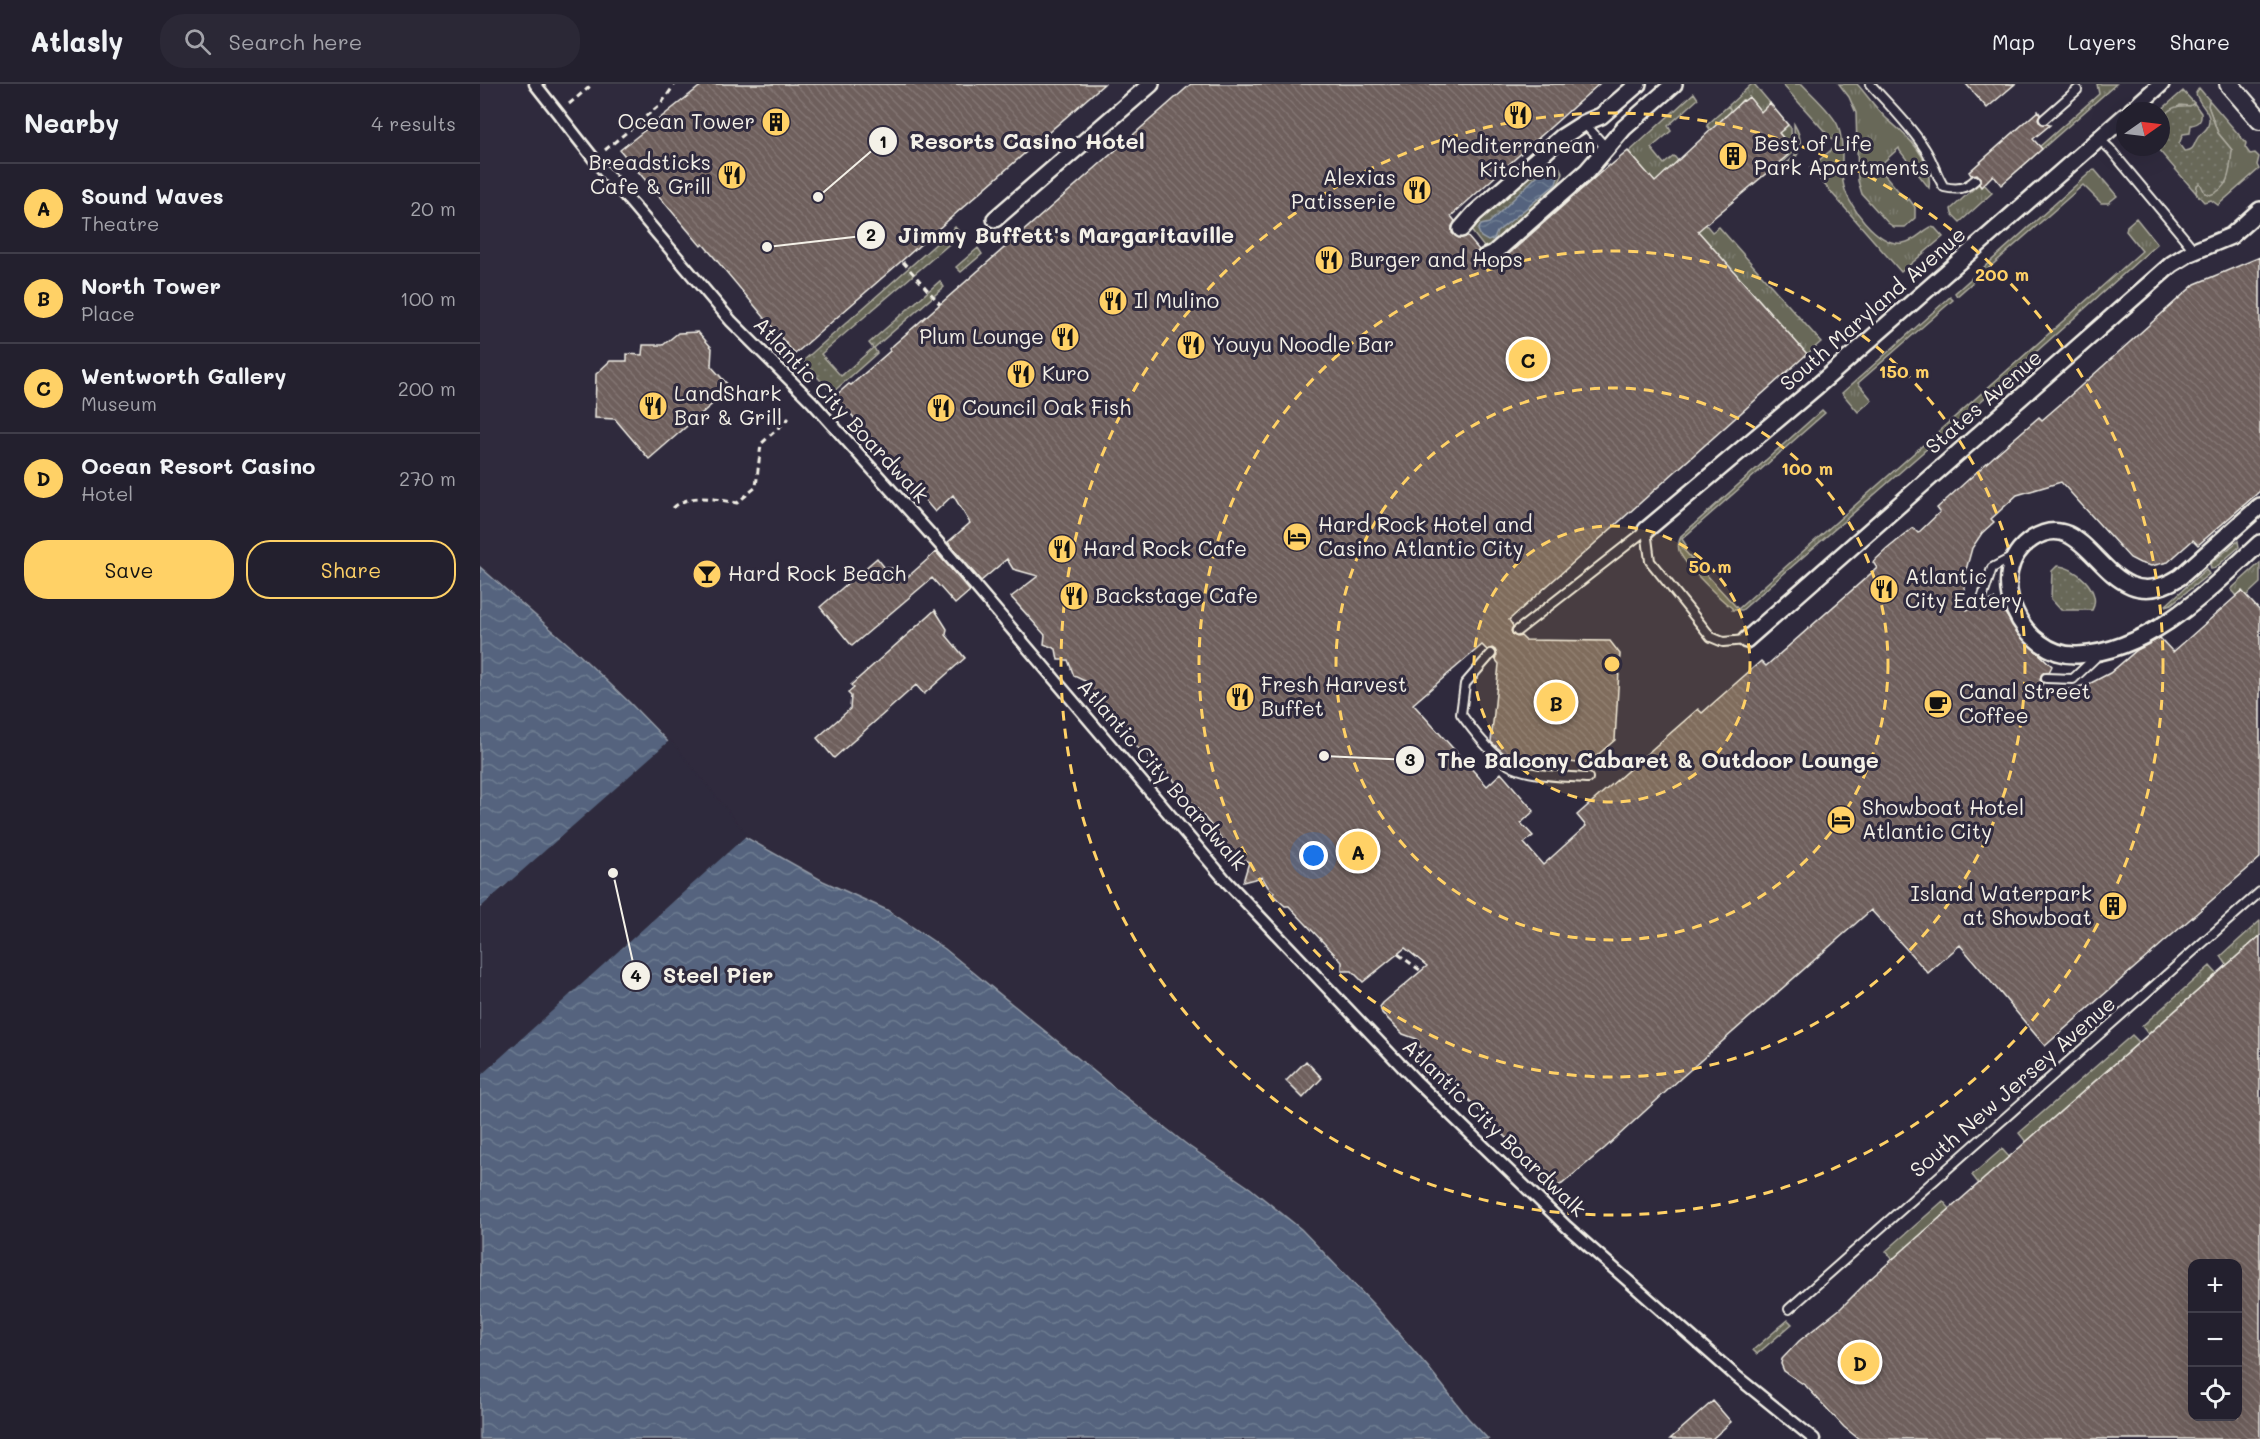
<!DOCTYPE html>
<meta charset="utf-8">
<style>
body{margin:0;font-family:Mali,sans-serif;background:#2b2836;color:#f1f3f6}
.controls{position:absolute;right:18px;bottom:18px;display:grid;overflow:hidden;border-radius:12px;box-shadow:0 6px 24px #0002}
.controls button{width:54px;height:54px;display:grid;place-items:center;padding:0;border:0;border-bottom:2px solid #403e4a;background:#23202e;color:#f1f3f6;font:30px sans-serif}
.compass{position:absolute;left:1636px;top:18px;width:54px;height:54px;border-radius:50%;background:#23202e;box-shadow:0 6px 24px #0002;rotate:76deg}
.you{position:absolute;left:834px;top:772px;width:21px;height:21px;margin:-15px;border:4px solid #fff;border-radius:50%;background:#1a73e8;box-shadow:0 0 0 9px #1a73e833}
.badge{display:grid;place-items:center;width:39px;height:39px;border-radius:50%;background:#ffd166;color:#111;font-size:20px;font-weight:700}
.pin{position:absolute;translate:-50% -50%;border:3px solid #fff;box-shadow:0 2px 6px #0006}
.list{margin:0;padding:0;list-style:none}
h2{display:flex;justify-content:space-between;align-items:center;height:78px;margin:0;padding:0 24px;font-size:26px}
h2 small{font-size:20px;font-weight:400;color:#a3a3aa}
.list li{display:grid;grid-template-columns:39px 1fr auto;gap:18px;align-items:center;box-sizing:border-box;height:90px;padding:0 24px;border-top:2px solid #403e4a}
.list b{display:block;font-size:22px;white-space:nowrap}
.list p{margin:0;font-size:20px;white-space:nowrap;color:#a3a3aa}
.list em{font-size:20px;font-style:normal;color:#a3a3aa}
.actions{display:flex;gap:12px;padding:18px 24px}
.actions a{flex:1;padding:14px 0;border:2px solid #ffd166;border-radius:24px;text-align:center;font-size:21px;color:#ffd166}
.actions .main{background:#ffd166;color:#111}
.icon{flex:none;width:33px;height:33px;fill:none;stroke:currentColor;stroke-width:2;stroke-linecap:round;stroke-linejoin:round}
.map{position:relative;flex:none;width:1780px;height:1355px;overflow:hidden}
header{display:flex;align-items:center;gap:36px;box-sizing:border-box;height:84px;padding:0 30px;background:#23202e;border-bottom:2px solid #403e4a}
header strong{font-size:28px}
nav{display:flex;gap:33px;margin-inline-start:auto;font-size:21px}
.search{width:420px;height:54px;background:#2b2836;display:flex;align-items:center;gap:15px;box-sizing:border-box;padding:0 21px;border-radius:24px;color:#a3a3aa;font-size:22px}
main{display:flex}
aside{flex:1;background:#23202e}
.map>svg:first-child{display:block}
</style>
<header>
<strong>Atlasly</strong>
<div class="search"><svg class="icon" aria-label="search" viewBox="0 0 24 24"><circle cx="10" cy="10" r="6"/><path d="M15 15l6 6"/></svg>Search here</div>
<nav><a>Map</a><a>Layers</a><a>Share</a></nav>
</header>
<main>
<aside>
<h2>Nearby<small>4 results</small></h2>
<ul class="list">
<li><span class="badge">A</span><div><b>Sound Waves</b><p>Theatre</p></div><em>20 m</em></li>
<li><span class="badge">B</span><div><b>North Tower</b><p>Place</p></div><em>100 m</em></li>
<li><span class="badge">C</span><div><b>Wentworth Gallery</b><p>Museum</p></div><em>200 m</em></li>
<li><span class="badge">D</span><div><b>Ocean Resort Casino</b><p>Hotel</p></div><em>270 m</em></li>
</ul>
<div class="actions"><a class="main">Save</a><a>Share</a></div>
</aside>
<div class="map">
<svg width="1780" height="1355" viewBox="0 0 1780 1355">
<defs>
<pattern id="grass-tufts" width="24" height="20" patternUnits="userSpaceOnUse" patternTransform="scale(1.5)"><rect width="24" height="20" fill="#676758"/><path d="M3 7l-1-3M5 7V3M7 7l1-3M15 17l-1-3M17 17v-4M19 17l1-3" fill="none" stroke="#7d7d70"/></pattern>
<pattern id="park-dots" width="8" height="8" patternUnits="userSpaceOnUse" patternTransform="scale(1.5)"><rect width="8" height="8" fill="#676758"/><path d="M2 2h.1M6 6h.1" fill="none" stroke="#7d7d70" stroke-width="1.8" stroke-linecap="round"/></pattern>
<pattern id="water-waves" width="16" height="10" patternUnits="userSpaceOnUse" patternTransform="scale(1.5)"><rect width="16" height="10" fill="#54647e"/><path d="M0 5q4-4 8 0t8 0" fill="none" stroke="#6d7b90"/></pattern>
<pattern id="building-back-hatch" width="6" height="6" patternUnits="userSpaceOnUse" patternTransform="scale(1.5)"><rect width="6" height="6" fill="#6e5e5b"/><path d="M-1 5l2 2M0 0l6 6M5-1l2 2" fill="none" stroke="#837673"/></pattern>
</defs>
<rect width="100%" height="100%" fill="#2f2a3d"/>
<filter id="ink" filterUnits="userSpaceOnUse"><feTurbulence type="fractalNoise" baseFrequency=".0167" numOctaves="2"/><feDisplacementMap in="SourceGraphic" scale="12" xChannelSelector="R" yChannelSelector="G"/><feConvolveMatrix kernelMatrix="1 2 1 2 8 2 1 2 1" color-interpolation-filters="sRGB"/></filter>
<g filter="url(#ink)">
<path fill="url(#grass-tufts)" stroke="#aeaca0" stroke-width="1.5" d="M1272,0H1274L1290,19L1285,24L1284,31L1269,14L1264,17L1262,16L1252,28L1248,22Z
M1302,0H1322C1332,11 1353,29 1358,42C1365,59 1360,80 1363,98C1366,120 1398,163 1423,159C1435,157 1441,148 1451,143L1455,144L1463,153L1421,188L1330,84L1357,61Z
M1359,0H1377C1387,11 1396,25 1407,35C1427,52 1453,74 1449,104L1420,67L1419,64L1398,83L1427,117L1429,115L1435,123V134L1425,143H1414L1408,139L1382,110L1378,97L1376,29L1369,13Z
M1617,0H1636L1528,95L1520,85L1531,88L1619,10Z
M1703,7L1714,19L1710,22L1700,21L1681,48V58L1680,27Z
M1214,9L1218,15L1188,42L1191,47L1171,64L1184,80L1194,72L1198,77L1193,119L1149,68Z
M1729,16L1766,59L1765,63L1770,70L1775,69L1779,73L1777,81L1779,85L1738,121L1731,116L1724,118L1716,109L1717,100L1721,99L1725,109L1746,99L1752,66L1738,49L1728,22Z
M1314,40C1325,58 1321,72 1305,85H1300L1315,72Z
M1308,41L1311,44L1312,70L1291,88L1288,85L1307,71L1306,69L1312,64L1294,43L1303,46Z
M1614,85L1637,112L1628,119H1621L1603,101L1477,212L1475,209Z
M1500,99H1503L1512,109L1480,138L1472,130L1471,125Z
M1656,134L1677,160L1473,342L1262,526H1252V524C1240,515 1206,482 1200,469C1197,463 1199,456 1202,451L1342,326L1345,329L1202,455L1206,461L1202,464L1258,525L1662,167L1646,147L1647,142Z
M1222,136L1232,148L1239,143L1341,258L1327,270L1209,138Z
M1470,213L1473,216L1378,299L1392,316L1378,328L1362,309Z
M1780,479V499L1766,512L1762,507L1757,512L1751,505Z
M1780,837V852L1747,881L1741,872Z
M1730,882L1737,890L1668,950L1662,942Z
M1652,951L1659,958L1546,1058L1539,1049Z
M1522,1065L1529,1073L1499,1100L1492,1091Z
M1463,1117L1470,1125L1413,1176L1406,1167Z"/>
<path fill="url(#park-dots)" stroke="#aeaca0" stroke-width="1.5" d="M1719,4L1729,16L1728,22L1738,49L1752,66C1750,85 1750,105 1730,111L1725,109L1720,99L1717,101L1716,109L1677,64L1681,63C1681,39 1680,20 1710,22L1714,19L1721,29C1722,37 1719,40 1711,41L1710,49L1703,50L1699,60L1704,67C1715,66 1713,62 1717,55C1719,51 1724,48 1727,44C1735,28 1718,22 1716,9Z
M1248,22L1252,28L1246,33L1245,32L1231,47L1227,41Z
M1072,79L1079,82L1083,90L1076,104L1007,167L990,145L1060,83Z
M475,143L481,150L341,270L361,292L393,264L389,259L460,197L464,203L394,264L397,269L352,309L323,277Z
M498,164L502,170L481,188L476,183Z
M1758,457L1759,463L1735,484L1731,485L1730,480Z
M1577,482C1595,482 1623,507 1612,526H1581L1571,515L1572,487Z
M1726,485L1729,490L1691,520L1685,522Z
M1308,1236L1312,1240L1277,1270L1273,1266Z"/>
<path fill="url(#water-waves)" stroke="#949ca8" stroke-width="1.5" d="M1072,84L1079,90L1076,100L1017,148L1014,155L1008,157L1001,153L998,146L1001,141L1009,139L1063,86Z
M0,483L89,561L149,618L188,658L265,753L343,797L407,826L465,865L638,1007L710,1063L770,1104L821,1145L893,1220L948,1283L988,1334L1008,1355H0Z"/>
<path fill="#2f2a3d" d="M190,656L267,751L0,992V824Z"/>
<path fill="url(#building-back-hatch)" stroke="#f4f1e8" stroke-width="1.5" fill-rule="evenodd" d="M223,0H624L315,270L223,160L221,162L140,66Z
M711,0H1119L971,132L975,137L972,143V149L979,154L987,152L999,166L995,171L996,177L1005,183L1012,181L1014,183L1129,81L1130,82L1148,67L1175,98L1263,16L1264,17L1269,13L1281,28L1290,19L1308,41L1299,49L1312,64L1306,69L1308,71L1218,147L1327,270L1029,536L1033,542L1031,547L1033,551L1037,553L1041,552L1045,556L1130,557L1140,570L1135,656L1107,680L1026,671L1011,658L1019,580L1015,575L1017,571L1015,566L1012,564L1007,566L1002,561L933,620L1007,702L1021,689L1054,727L1041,739L1053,752L1044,759L1063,781L1106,742L1097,731L1218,625L1222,629L1281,577L1286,582L1397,484L1393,478L1407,465L1433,444L1438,449L1460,428L1457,424L1521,366L1559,333L1562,336L1584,317L1715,200L1780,173V407L1718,461L1713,456L1688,478L1671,482L1660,479L1650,474L1581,398L1537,411L1511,435L1514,438L1502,449L1492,464L1484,493L1487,526L1494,523L1498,526L1502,527L1507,518L1514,515L1525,529L1539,551L1572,582L1569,588H1564L1561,591L1560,596L1563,599L1558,609L1590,605L1609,600L1630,589L1657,566L1680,554L1693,568L1762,507L1780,527V774L1565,962L1480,861L1448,889L1391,826L1202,993L1125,1064L1082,1100L1077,1102L1070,1101L1049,1076L980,1007L973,993L956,985L944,973L937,955L923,950L902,929L900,923L903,919L947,882L925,864L883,898L872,887H862V878L809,822H805L793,811L794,808L788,803L782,793L763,798L769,778L758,774L687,688L686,689L679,681L671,679L668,670L656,663V652L650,650L630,624L620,623L617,611L607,609V598L594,592L588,576H578L576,565L564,560L565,551L531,513L558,492L533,485L527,475L501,497L468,458L490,439L473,411L455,428L370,329L368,330L354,313L369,300L371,301L410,267L409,265Z
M1486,0H1535L1507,24Z
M1558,27L1560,30L1558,34L1559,38L1570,41L1553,55L1562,65L1521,101L1513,91L1501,103L1499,100L1500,93L1497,90L1491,91L1489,88Z
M218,248L232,264L231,282L248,301L241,307L244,310L169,375L135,335L115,334L116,290L130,277H147V270L162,271L163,261H183L198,249Z
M456,468L490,507L475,520L452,494L372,562L340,523L397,474L405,484H413L423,497Z
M455,526L467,545L466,551L485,574L444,610L436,601L354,674L337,654L370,625L371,612L368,609L374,604L371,601Z
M1780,852V1355H1379L1364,1343L1326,1302L1304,1287L1301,1280L1302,1275L1319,1257L1361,1224L1389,1196ZM1713,1179H1758V1332H1713Z
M826,977L842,994L823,1014L806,997Z
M1233,1317L1251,1338L1232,1355H1190Z"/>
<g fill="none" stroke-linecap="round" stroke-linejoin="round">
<g stroke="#f4f1e8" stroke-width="12">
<path id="service" d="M1390,0C1409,21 1430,41 1445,65C1453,77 1456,91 1464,103C1477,106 1485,105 1495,96
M1564,35L1597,6
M1104,39L1127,65
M1620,56L1630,65L1715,167
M1166,446L1170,477L1231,553L1243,558L1266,556
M1500,521L1512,484L1533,473
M1037,547L1166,446
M1011,570L985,600L981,630C994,648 1010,669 1029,681C1047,692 1088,693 1108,694
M1566,594L1593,595L1618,571
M1309,1225L1780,808"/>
</g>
<g stroke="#f4f1e8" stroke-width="15">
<path id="pedestrian" d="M55,0L114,75L251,237L332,318L462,463L747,798L935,996L1087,1143L1256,1292L1334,1355"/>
</g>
<g stroke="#f4f1e8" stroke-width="20">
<path id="minor" d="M1651,27L1681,0
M515,135L671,0
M981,145L994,130L1082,53L1104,39L1121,32L1158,0
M1005,173L1014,169L1107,87L1144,44L1194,0
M1780,422L1700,493C1624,542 1612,416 1552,455C1500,489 1543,574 1598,571C1671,567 1729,506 1780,459
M1166,446L1336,303L1645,32
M1266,556L1692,180L1710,169L1751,152L1780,126"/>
</g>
<g stroke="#f4f1e8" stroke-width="22">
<path id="tertiary" d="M1749,0L1780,36"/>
</g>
<path stroke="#f4f1e8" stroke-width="3" stroke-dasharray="6 4.5" stroke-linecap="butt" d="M89,20L113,0
M125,66L181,20L195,0
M423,178L460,220
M193,424C211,408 235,415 257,419L276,403L281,360L309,334
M918,870L941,887"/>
<use href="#service" stroke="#2f2a3d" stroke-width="8"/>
<use href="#pedestrian" stroke="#2f2a3d" stroke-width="10"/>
<use href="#minor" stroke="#2f2a3d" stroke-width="15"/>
<use href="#tertiary" stroke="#2f2a3d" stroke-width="18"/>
</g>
</g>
<circle cx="1132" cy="580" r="138" fill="#ffd166" fill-opacity=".12"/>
<g fill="none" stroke="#ffd166" stroke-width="3" stroke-dasharray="10 8">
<circle cx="1132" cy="580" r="138"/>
<circle cx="1132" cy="580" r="276"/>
<circle cx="1132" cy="580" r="413"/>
<circle cx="1132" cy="580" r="551"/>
</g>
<defs>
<g id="restaurant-disc" transform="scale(1.5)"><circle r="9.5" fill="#ffd166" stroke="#2f2a3d"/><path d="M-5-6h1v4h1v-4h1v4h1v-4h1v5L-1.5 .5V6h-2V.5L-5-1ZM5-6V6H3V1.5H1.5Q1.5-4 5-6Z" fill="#111"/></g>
<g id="building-disc" transform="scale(1.5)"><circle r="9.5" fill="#ffd166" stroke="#2f2a3d"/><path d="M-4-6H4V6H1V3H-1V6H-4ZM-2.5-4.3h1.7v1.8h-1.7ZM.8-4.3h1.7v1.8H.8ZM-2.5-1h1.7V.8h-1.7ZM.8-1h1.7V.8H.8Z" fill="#111"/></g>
<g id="hotel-disc" transform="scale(1.5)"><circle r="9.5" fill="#ffd166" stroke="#2f2a3d"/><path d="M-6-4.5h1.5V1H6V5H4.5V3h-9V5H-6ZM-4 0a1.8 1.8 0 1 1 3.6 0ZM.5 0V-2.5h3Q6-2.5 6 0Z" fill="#111"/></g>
<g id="bar-disc" transform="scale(1.5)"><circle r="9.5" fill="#ffd166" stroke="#2f2a3d"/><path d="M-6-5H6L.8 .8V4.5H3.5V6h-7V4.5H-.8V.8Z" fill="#111"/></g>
<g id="cafe-disc" transform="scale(1.5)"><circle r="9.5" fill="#ffd166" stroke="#2f2a3d"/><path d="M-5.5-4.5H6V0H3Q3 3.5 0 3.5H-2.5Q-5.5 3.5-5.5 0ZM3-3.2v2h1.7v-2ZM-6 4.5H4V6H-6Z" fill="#111"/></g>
</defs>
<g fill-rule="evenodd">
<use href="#restaurant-disc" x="1038" y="31"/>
<use href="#building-disc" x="296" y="38"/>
<use href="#building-disc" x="1253" y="72"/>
<use href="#restaurant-disc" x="252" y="91"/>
<use href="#restaurant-disc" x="937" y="106"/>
<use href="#restaurant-disc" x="849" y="176"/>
<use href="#restaurant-disc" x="633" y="217"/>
<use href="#restaurant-disc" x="585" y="253"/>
<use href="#restaurant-disc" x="711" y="261"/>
<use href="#restaurant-disc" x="541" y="290"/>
<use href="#restaurant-disc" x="173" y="322"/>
<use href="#restaurant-disc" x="461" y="324"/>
<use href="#hotel-disc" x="817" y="453"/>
<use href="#restaurant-disc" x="582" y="465"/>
<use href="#bar-disc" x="227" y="490"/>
<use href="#restaurant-disc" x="1404" y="505"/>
<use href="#restaurant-disc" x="594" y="512"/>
<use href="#restaurant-disc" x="760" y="613"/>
<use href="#cafe-disc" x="1458" y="620"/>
<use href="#hotel-disc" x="1361" y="736"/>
<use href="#building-disc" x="1633" y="822"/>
</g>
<g text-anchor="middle" stroke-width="6" stroke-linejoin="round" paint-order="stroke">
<g font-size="21" fill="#f4f1e8" stroke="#2f2a3d" text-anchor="start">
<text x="275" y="45" text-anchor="end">Ocean Tower</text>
<text x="1274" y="67">Best of Life<tspan x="1274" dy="24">Park Apartments</tspan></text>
<text x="1038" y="69" text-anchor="middle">Mediterranean<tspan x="1038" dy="24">Kitchen</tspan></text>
<text x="231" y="86" text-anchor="end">Breadsticks<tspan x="231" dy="24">Cafe &amp; Grill</tspan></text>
<text x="916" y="101" text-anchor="end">Alexias<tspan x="916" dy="24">Patisserie</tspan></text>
<text x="870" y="183">Burger and Hops</text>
<text x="654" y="224">Il Mulino</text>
<text x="564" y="260" text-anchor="end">Plum Lounge</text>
<text x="732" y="268">Youyu Noodle Bar</text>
<text x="562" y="297">Kuro</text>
<text x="194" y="317">LandShark<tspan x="194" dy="24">Bar &amp; Grill</tspan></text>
<text x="482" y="331">Council Oak Fish</text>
<text x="838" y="448">Hard Rock Hotel and<tspan x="838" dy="24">Casino Atlantic City</tspan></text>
<text x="603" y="472">Hard Rock Cafe</text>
<text x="248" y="497">Hard Rock Beach</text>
<text x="1425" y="500">Atlantic<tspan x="1425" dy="24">City Eatery</tspan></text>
<text x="615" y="519">Backstage Cafe</text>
<text x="781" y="608">Fresh Harvest<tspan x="781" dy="24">Buffet</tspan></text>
<text x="1479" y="615">Canal Street<tspan x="1479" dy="24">Coffee</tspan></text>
<text x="1382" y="731">Showboat Hotel<tspan x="1382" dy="24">Atlantic City</tspan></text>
<text x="1612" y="817" text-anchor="end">Island Waterpark<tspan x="1612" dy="24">at Showboat</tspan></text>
</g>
<g font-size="21" fill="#f4f1e8" stroke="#2f2a3d">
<text transform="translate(1393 225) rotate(-41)" y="7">South Maryland Avenue</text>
<text transform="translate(1504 318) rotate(-41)" y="7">States Avenue</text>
<text transform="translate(361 326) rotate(47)" y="7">Atlantic City Boardwalk</text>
<text transform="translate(682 691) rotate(49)" y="7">Atlantic City Boardwalk</text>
<text transform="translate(1533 1003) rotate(-41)" y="7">South New Jersey Avenue</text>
<text transform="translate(1014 1044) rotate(44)" y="7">Atlantic City Boardwalk</text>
</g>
</g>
<circle cx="1132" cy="580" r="9" fill="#ffd166" stroke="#2f2a3d" stroke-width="3"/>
<g font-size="18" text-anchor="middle" font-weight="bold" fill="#ffd166" stroke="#2f2a3d" stroke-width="6" stroke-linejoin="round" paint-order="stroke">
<text x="1522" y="197">200 m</text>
<text x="1424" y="294">150 m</text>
<text x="1327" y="391">100 m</text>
<text x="1230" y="489">50 m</text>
</g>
<path fill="none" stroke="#f4f1e8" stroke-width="2" d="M338 113L403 57M287 163L391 151M844 672L930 676M133 789L156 892"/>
<g fill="#f4f1e8" stroke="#2f2a3d" stroke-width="2">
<circle cx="338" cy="113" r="6"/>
<circle cx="287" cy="163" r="6"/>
<circle cx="844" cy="672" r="6"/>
<circle cx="133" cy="789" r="6"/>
<circle cx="403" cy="57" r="15"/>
<circle cx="391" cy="151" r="15"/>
<circle cx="930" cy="676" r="15"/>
<circle cx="156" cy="892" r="15"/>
</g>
<g font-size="18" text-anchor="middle" font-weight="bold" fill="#111">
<text x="403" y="64">1</text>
<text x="391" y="157">2</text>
<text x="930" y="682">3</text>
<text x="156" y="898">4</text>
</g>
<g font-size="22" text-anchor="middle" font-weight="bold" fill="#f4f1e8" stroke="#2f2a3d" stroke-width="6" stroke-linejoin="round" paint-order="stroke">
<text x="547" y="65">Resorts Casino Hotel</text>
<text x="586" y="159">Jimmy Buffett's Margaritaville</text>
<text x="1178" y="684">The Balcony Cabaret &amp; Outdoor Lounge</text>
<text x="238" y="899">Steel Pier</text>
</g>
</svg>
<div class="controls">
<button>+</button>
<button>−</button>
<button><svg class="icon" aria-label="locate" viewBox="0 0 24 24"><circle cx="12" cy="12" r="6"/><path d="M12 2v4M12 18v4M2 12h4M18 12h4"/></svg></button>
</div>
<svg class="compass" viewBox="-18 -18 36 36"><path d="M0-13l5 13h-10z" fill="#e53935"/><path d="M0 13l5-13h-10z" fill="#a3a3aa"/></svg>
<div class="you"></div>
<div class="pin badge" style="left:878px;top:767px">A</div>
<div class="pin badge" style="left:1076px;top:618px">B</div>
<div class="pin badge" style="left:1048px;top:275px">C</div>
<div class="pin badge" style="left:1380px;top:1278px">D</div>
</div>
</main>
